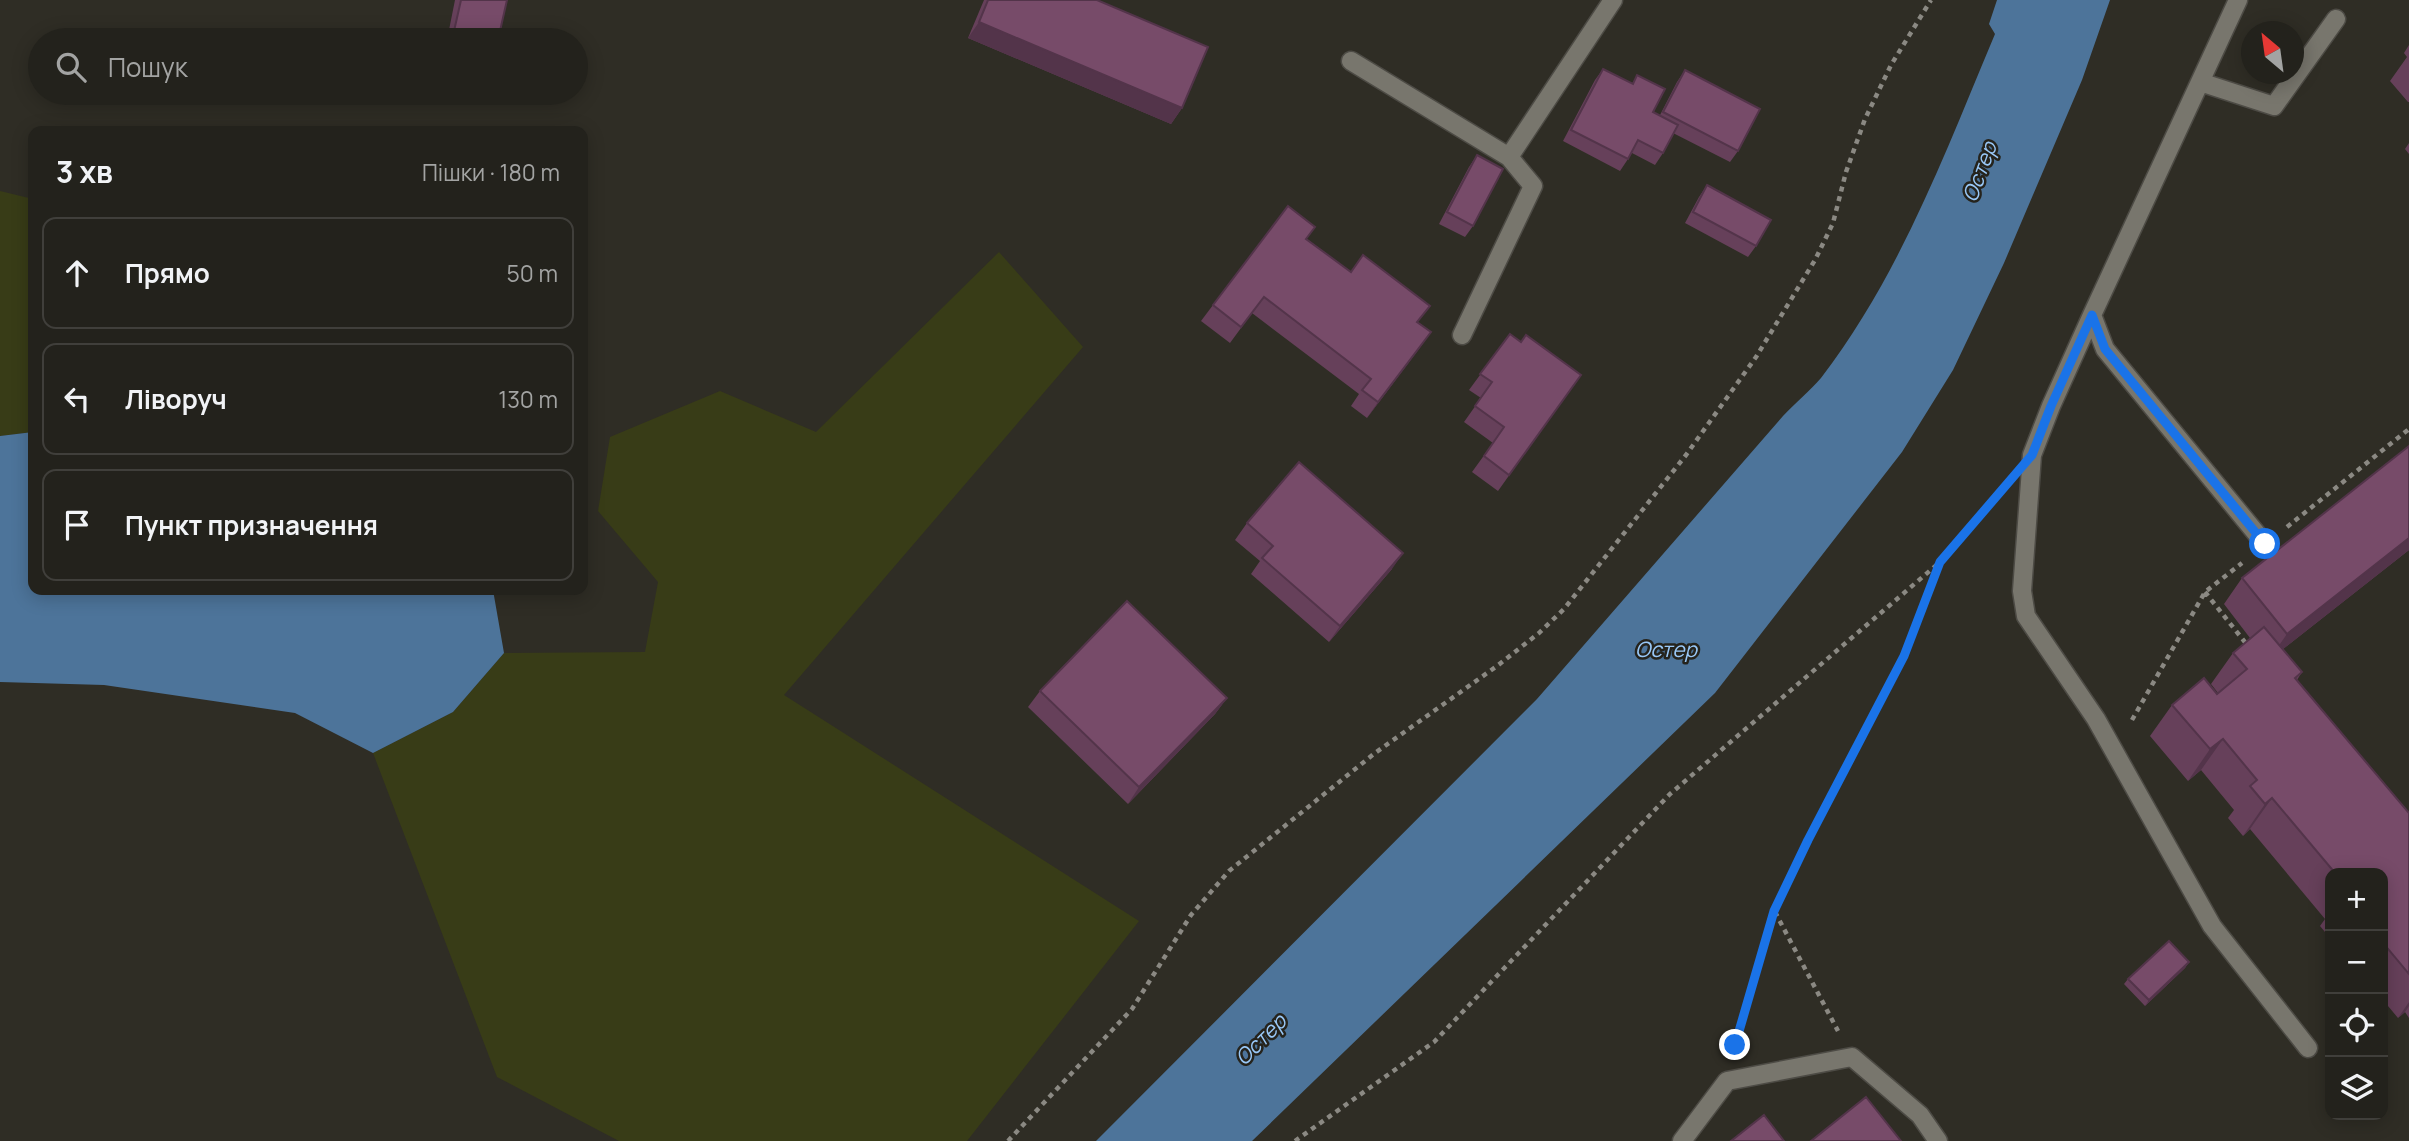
<!DOCTYPE html>
<html lang="uk">
<meta charset="utf-8">
<style>
body{margin:0;font-family:Manrope,sans-serif;background:#2b2a25;color:#f1f3f6}
.controls{position:absolute;right:21px;bottom:21px;display:grid;overflow:hidden;border-radius:14px;box-shadow:0 4px 18px #0003}
.controls button{width:63px;height:63px;display:grid;place-items:center;padding:0;border:0;border-bottom:2px solid #403f3b;background:#23221c;color:#f1f3f6;font:35px sans-serif}
.compass{position:absolute;left:2241px;top:21px;width:63px;height:63px;border-radius:50%;background:#23221c;box-shadow:0 4px 18px #0003;rotate:331deg}
.stop{position:absolute;width:21px;height:21px;margin:-16px;border:5px solid #1a73e8;border-radius:50%;background:#fff}
.stop.end{background:#1a73e8;border-color:#fff;box-shadow:0 2px 7px #0008}
.list{margin:0;padding:0;list-style:none}
h2{display:flex;justify-content:space-between;align-items:center;height:91px;margin:0;padding:0 28px;font-size:30px}
h2 small{font-size:23px;font-weight:400;color:#a3a4a3}
.list li{display:grid;grid-template-columns:46px 1fr auto;gap:21px;align-items:center;box-sizing:border-box;height:112px;margin:0 14px 14px;padding:0 14px;border:2px solid #403f3b;border-radius:14px}
.list b{display:block;font-size:26px;white-space:nowrap}
.list em{font-size:23px;font-style:normal;color:#a3a4a3}
.icon{flex:none;width:38px;height:38px;fill:none;stroke:currentColor;stroke-width:2;stroke-linecap:round;stroke-linejoin:round}
.map{position:relative;flex:none;width:2409px;height:1141px;overflow:hidden}
.search{position:absolute;background:#23221c;box-shadow:0 4px 18px #0003;left:28px;top:28px;width:560px;height:77px;display:flex;align-items:center;gap:18px;box-sizing:border-box;padding:0 24px;border-radius:38px;color:#a3a4a3;font-size:26px}
.panel{position:absolute;background:#23221c;box-shadow:0 4px 18px #0003;left:28px;top:126px;width:560px;height:469px;border-radius:14px}
.map>svg:first-child{display:block}
</style>
<div class="map">
<svg width="2409" height="1141" viewBox="0 0 2409 1141">
<rect width="100%" height="100%" fill="#2f2d25"/>
<path fill="#383c17" d="M0,191L33,199V432L0,436Z
M999,252L1083,347L784,695L1139,921L967,1141H619L497,1077L373,753L453,712L504,653L645,652L658,582L598,511L610,437L720,391L816,432Z"/>
<path fill="#4d749a" d="M1997,0H2110L2082,80L2004,263L1953,370L1902,452L1715,693L1252,1141H1096L1537,699L1783,416C1795,403 1810,391 1821,378C1900,275 1945,153 1995,34L1989,24Z
M33,432V590H493L504,653L453,712L373,753L295,713L104,685L0,682V436Z"/>
<g fill="none" stroke-linecap="round" stroke-linejoin="round">
<g stroke="#4d4b45" stroke-width="21">
<path id="lane" d="M2238,0L2092,315L2051,406L2032,455L2022,591L2026,616L2096,719L2212,926L2308,1048
M1351,61L1509,157
M2200,82L2274,106L2336,19
M2092,315L2105,349L2265,544
M1462,335L1533,186L1509,157L1613,0
M1682,1141L1727,1081L1852,1057L1920,1115L1938,1141"/>
</g>
<path stroke="#8b8983" stroke-width="4.5" stroke-dasharray="5 5" stroke-linecap="butt" d="M2287,527L2409,429
M2205,592L2248,646
M2132,720L2205,592L2242,563
M1775,912L1838,1031
M1734,1049L1774,911L1808,840L1904,656L1940,562L1998,496
M1008,1141L1132,1009L1191,915L1229,871L1375,753L1497,666L1539,633L1564,609L1686,455L1756,357L1815,260L1833,223L1846,172L1865,119L1891,65L1931,0
M1295,1141L1434,1042L1670,794L1940,562"/>
<use href="#lane" stroke="#78766d" stroke-width="18"/>
</g>
<path fill="#66405a" d="M455,0H507L498,40H447Z
M984,0H1097L1182,108L1171,124L968,38Z
M2409,45V102H2408L2390,81L2407,57L2404,53Z
M1603,69L1632,84L1637,75L1653,112L1660,115L1677,82L1685,70L1738,151L1730,162L1673,133L1663,153L1655,165L1632,153L1620,171L1563,141L1595,80Z
M2409,143V154L2405,149Z
M1477,155L1473,226L1465,237L1439,224L1469,167Z
M1707,185L1756,246L1748,257L1685,223L1699,197Z
M1307,239L1431,332L1367,418L1351,406L1359,394L1252,313L1230,343L1201,321L1213,305Z
M1510,334L1521,342L1581,375L1498,491L1472,472L1493,443L1464,422L1481,398L1469,390Z
M2409,446V550L2283,649L2302,672L2297,680L2409,813V1018L2405,1012L2398,1018L2383,1000V873H2330V938L2320,926L2325,919L2250,829L2243,836L2228,818L2234,810L2201,770L2188,781L2150,736L2172,705L2218,693L2211,684L2233,653L2250,638L2224,604L2242,578Z
M1247,523L1392,569L1329,642L1251,574L1260,561L1235,540Z
M1040,691L1227,698L1215,714L1128,804L1028,707Z
M2189,962L2185,968L2145,1006L2124,984L2128,979Z"/>
<path fill="#53344a" d="M979,22L1182,108L1171,124L968,38Z
M1431,332L1419,349L1367,418L1378,402Z
M2409,538V550L2268,661L2287,634Z
M1403,553L1392,569L1329,642L1340,626Z
M1227,698L1215,714L1128,804L1139,787Z
M2223,739L2201,770L2188,781L2210,749Z
M2272,798L2250,829L2243,836L2265,804Z
M2189,962L2185,968L2145,1006L2149,1000Z
M2409,1002V1006L2405,1012L2398,1018Z"/>
<path fill="#774b69" stroke="#53344a" stroke-width="2" d="M461,0H507L498,40H452Z
M988,0H1097L1208,47L1182,108L979,22Z
M1603,69L1633,84L1637,75L1665,89L1653,112L1678,125L1663,153L1638,140L1628,159L1571,130Z
M1685,70L1760,109L1738,151L1663,112Z
M1477,155L1503,169L1473,226L1447,212Z
M1707,185L1771,220L1756,246L1693,212Z
M1288,206L1315,227L1306,239L1351,272L1363,255L1430,306L1417,322L1431,332L1378,402L1362,390L1371,379L1264,297L1241,327L1213,305Z
M1510,334L1521,342L1526,335L1581,375L1509,475L1484,456L1504,427L1475,406L1492,382L1480,374Z
M2409,446V538L2287,634L2242,578Z
M1299,462L1403,553L1340,626L1262,558L1273,546L1247,523Z
M1127,601L1227,698L1139,787L1040,691Z
M2264,627L2302,672L2295,678L2409,813V974L2383,943V873H2335L2272,798L2265,804L2250,786L2257,780L2223,739L2210,749L2172,705L2204,678L2217,694L2247,669L2233,653Z
M2169,941L2189,962L2149,1000L2128,979Z
M1866,1097L1901,1141H1811Z
M1764,1115L1784,1141H1731Z"/>
<g fill="none" stroke-linecap="round" stroke-linejoin="round">
<path stroke="#1a73e8" stroke-width="9" d="M1735,1045L1774,911L1808,840L1904,656L1940,562L2032,455L2051,406L2092,315L2105,349L2265,544"/>
</g>
<g text-anchor="middle" stroke-width="5" stroke-linejoin="round" paint-order="stroke">
<g font-size="21" font-style="italic" fill="#99c8f7" stroke="#25231c">
<text transform="translate(1980 172) rotate(-70)" y="7">Остер</text>
<text x="1666" y="657">Остер</text>
<text transform="translate(1261 1040) rotate(-45)" y="7">Остер</text>
</g>
</g>
</svg>
<div class="controls">
<button>+</button>
<button>−</button>
<button><svg class="icon" aria-label="locate" viewBox="0 0 24 24"><circle cx="12" cy="12" r="6"/><path d="M12 2v4M12 18v4M2 12h4M18 12h4"/></svg></button>
<button><svg class="icon" aria-label="layers" viewBox="0 0 24 24"><path d="M12 4l9 5-9 5-9-5zM3 14l9 5 9-5"/></svg></button>
</div>
<svg class="compass" viewBox="-18 -18 36 36"><path d="M0-13l5 13h-10z" fill="#e53935"/><path d="M0 13l5-13h-10z" fill="#a3a4a3"/></svg>
<div class="stop" style="left:2265px;top:544px"></div>
<div class="stop end" style="left:1735px;top:1045px"></div>
<div class="search"><svg class="icon" aria-label="search" viewBox="0 0 24 24"><circle cx="10" cy="10" r="6"/><path d="M15 15l6 6"/></svg>Пошук</div>
<section class="panel">
<h2>3 хв<small>Пішки · 180 m</small></h2>
<ul class="list">
<li><svg class="icon" aria-label="ahead" viewBox="0 0 24 24"><path d="M12 20V5M6 11l6-6 6 6"/></svg><div><b>Прямо</b></div><em>50 m</em></li>
<li><svg class="icon" aria-label="left" viewBox="0 0 24 24"><path d="M17 20v-9H6M10 6l-5 5 5 5"/></svg><div><b>Ліворуч</b></div><em>130 m</em></li>
<li><svg class="icon" aria-label="arrive" viewBox="0 0 24 24"><path d="M6 21V4h12l-3 4 3 4H6"/></svg><div><b>Пункт призначення</b></div></li>
</ul>
</section>
</div>
